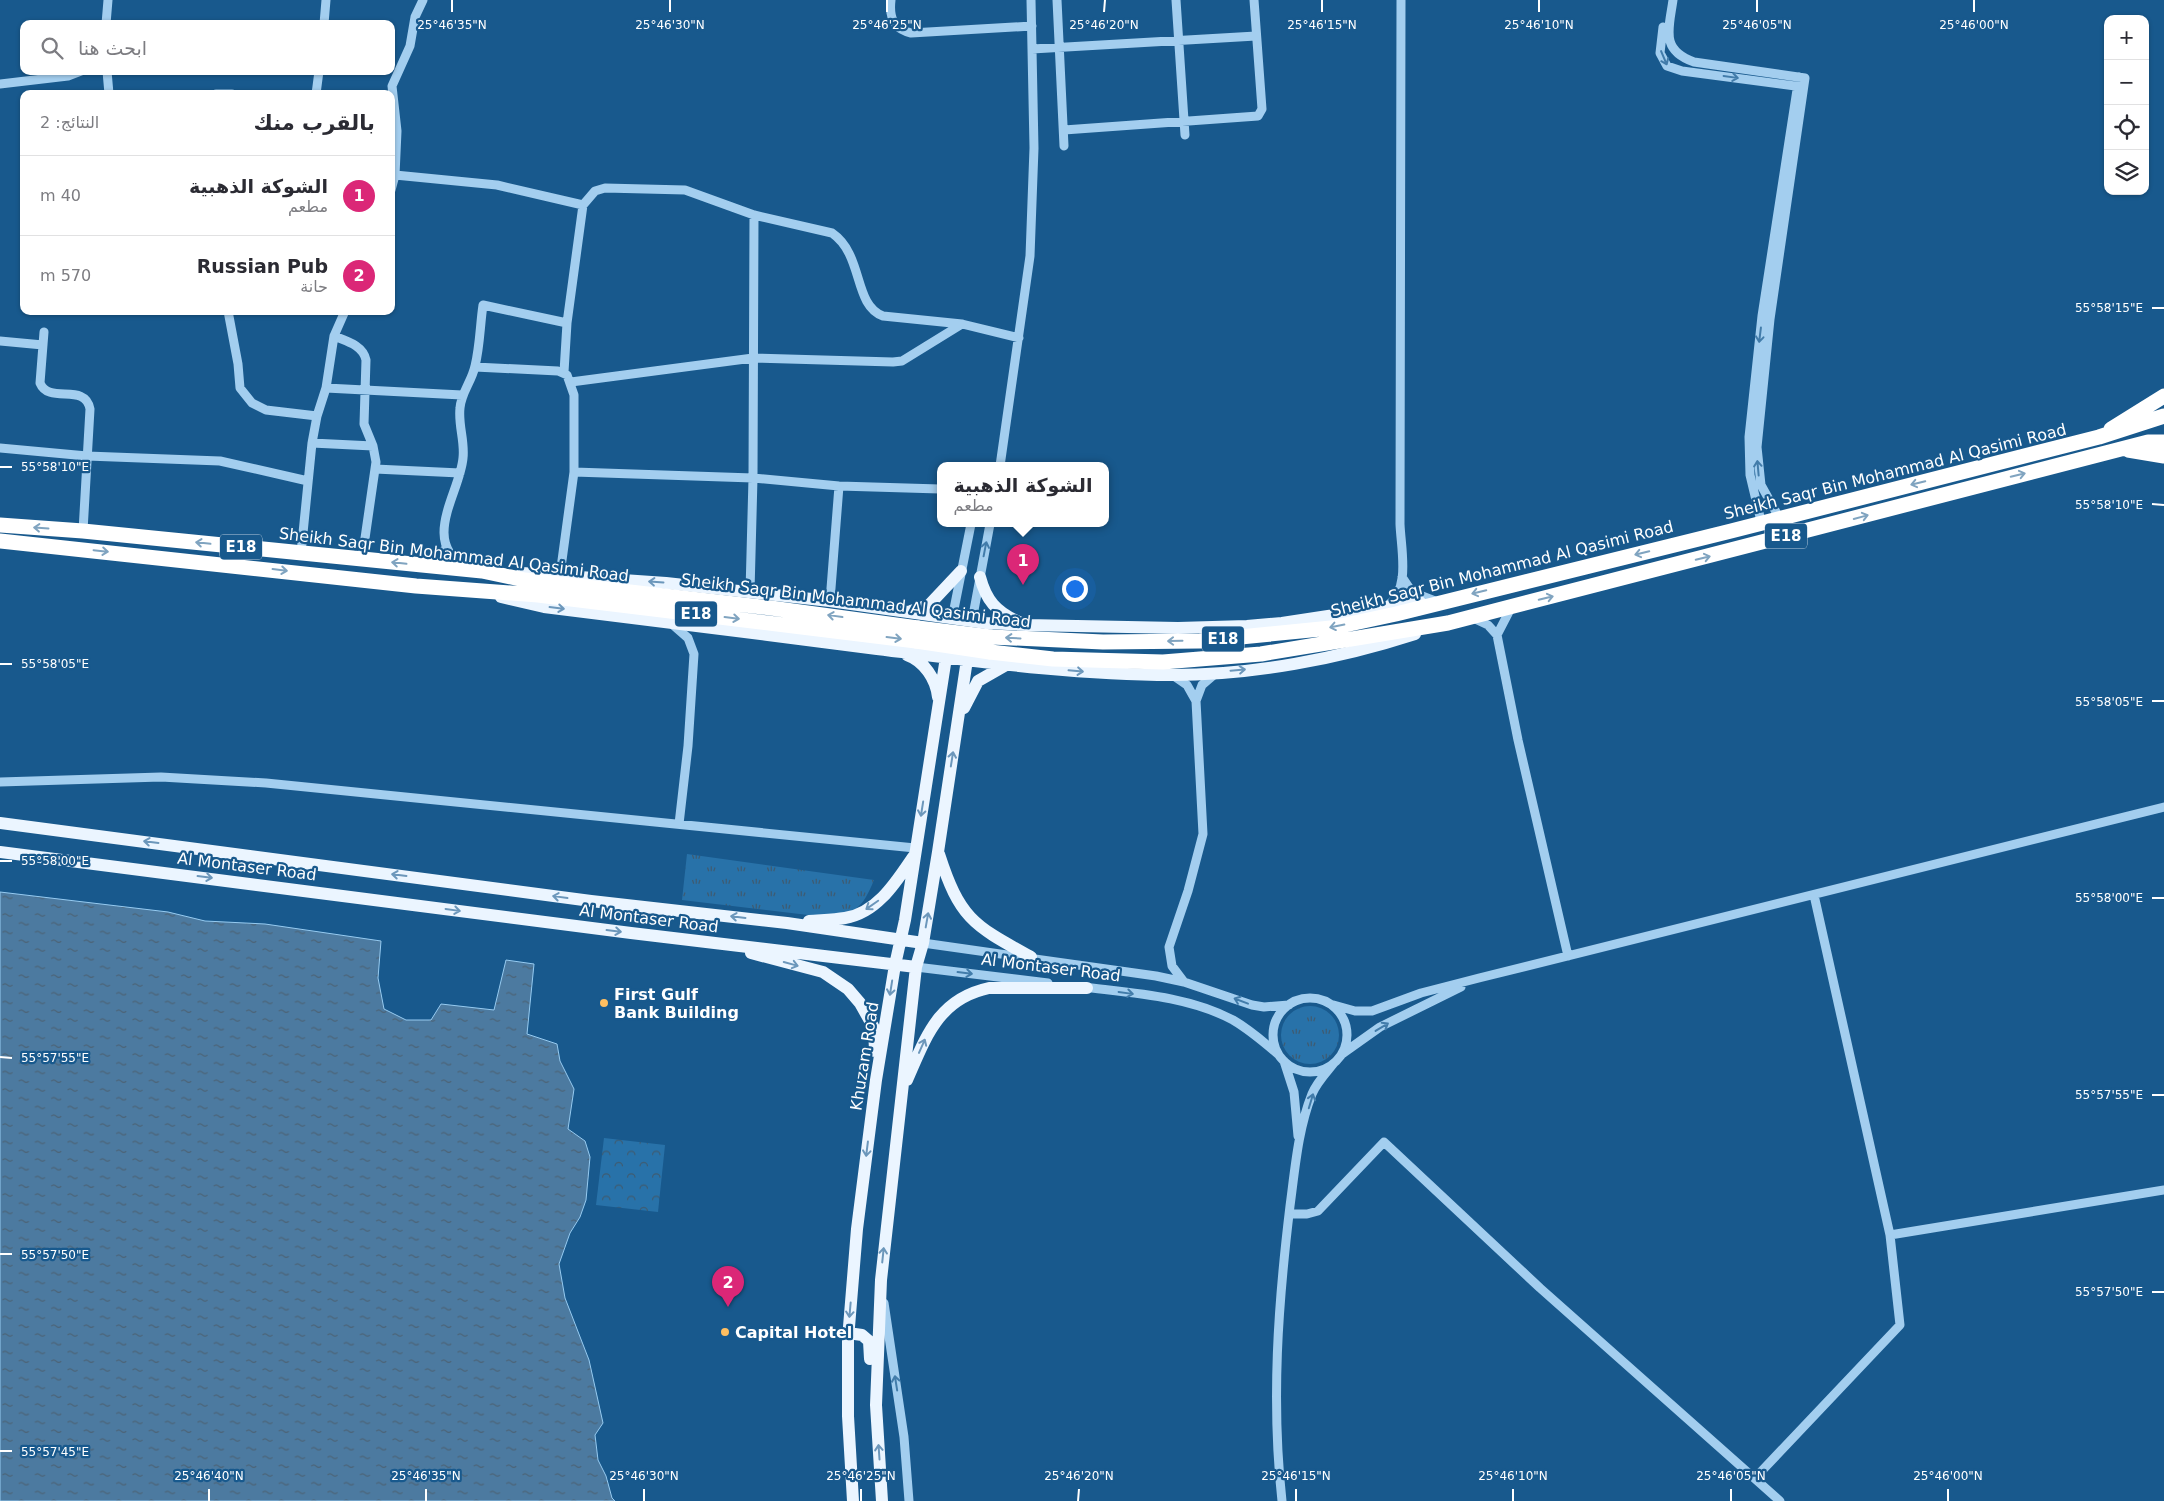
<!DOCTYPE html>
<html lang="ar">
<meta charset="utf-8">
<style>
body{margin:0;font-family:"DejaVu Sans","Noto Sans Arabic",sans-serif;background:#f2f2f3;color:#2b2b33;direction:rtl}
.controls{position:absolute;right:15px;top:15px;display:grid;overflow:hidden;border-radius:10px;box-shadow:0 1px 4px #0004}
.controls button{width:45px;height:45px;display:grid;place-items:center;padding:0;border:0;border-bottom:1px solid #e1e1e2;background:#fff;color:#2b2b33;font:25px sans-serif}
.you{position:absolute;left:1074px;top:588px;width:18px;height:18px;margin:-12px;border:4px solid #fff;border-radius:50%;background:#1a73e8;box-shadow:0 0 0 8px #1a73e833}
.badge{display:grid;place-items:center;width:32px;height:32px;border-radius:50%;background:#db2777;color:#fff;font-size:16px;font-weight:700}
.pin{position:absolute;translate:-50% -41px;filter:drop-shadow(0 1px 2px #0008)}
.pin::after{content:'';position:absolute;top:26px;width:18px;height:15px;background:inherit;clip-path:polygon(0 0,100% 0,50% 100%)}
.popup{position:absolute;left:937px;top:462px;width:172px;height:65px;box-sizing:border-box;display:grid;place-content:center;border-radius:10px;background:#fff;filter:drop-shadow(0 1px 4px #0005);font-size:16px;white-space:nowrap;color:#7c7c81}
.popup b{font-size:19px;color:#2b2b33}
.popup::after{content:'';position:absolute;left:50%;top:100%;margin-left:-10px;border:10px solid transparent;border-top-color:#fff}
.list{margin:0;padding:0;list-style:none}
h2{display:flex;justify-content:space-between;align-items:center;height:65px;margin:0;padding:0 20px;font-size:21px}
h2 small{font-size:16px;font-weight:400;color:#7c7c81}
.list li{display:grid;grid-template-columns:32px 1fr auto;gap:15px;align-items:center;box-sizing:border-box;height:80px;padding:0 20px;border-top:1px solid #e1e1e2}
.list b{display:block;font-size:19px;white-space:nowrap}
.list p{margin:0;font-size:16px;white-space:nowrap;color:#7c7c81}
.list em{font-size:16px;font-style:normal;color:#7c7c81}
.icon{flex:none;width:28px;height:28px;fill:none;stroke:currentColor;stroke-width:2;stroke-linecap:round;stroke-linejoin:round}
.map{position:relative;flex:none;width:2164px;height:1501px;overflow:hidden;direction:ltr}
.search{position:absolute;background:#fff;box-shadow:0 1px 4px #0004;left:20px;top:20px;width:375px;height:55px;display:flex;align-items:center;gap:12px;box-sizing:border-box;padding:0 18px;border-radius:10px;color:#7c7c81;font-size:19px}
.panel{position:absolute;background:#fff;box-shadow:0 1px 4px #0004;left:20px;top:90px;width:375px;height:225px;border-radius:10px;direction:rtl}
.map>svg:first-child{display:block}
</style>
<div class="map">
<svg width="2164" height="1501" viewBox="0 0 2164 1501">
<defs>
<pattern id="grass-tufts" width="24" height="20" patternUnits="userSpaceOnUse" patternTransform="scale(1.25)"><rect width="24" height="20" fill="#2872a9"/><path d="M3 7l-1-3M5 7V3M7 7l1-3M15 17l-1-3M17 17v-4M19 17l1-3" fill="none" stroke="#3e5b71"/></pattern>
<pattern id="park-crowns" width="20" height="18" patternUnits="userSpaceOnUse" patternTransform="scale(1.25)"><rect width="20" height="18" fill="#2872a9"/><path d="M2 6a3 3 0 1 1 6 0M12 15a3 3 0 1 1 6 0" fill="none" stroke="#3e5b71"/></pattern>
<pattern id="water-ripples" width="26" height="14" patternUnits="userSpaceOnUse" patternTransform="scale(1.25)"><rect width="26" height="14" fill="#4c7aa0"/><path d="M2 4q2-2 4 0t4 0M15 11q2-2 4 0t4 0" fill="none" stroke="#4c6376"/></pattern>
</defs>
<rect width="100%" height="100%" fill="#18598d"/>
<path fill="url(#grass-tufts)" d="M687,854L874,880C862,909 856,913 825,917L682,900Z
M1281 1035a29 29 0 1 1 58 0a29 29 0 1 1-58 0Z"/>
<path fill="url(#park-crowns)" d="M604,1138L665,1145L658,1212L596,1205Z"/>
<path fill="url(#water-ripples)" stroke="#96cbf1" d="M0,892L168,912L205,921L265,924L381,941L378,978L384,1009L406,1020H431L441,1004L494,1010L506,960L534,964L527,1034L557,1044L560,1061L574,1089L568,1129L585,1141L590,1157L586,1200L580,1217L570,1233L559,1264L565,1298L589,1360L603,1423L595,1435L598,1460L606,1476L612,1498L615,1501H0Z"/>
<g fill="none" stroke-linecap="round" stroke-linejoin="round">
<path stroke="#a3ceef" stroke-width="9" d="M891,0C889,17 893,29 911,33L1032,26
M1057,0L1064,146
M1176,0L1185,135
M1673,0C1669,29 1660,50 1694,62L1805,78L1770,319L1757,447L1761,485L1776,512
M106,24L108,0
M324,24L326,0
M1663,27L1660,53L1667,66L1682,71L1803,87
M1032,49L1256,36
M107,71L109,94
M0,84L68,76L81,71
M216,94H232
M316,94L319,71
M1064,130L1258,116L1262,109L1254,0
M395,175L497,185L583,205L595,191L605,188L685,190L754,215L832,233C864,255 853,305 883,316L962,324L1019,338
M391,190L395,175L397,131L392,86L410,46L415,17L423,0
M228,311L238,364L240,388L252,403L266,410L317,416
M44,332L40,383C49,405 85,382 90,409L83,531
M334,336C346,341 363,345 366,360L364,424L373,446L376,462L362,559
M0,341L43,345
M475,367L558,371L567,375L574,395V472L560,575
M564,372L567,323L583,205
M571,382L753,358L893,362L902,361L962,324
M326,388L462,395
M312,443L373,446
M0,448L87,456L220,461L308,481
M1000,466L1030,256L1034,148L1031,0
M375,469L460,473
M574,472L753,478L839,486L940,489
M1760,517L1750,475L1749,437L1762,316L1799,77
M301,553L312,443L317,416L326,388L334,336L345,311
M431,565L447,547
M466,568C420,541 460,493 463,458C465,441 458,425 460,408C461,393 472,381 475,366C480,346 480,325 483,305L567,323
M1402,577L1412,592L1435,601
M750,592L753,478L754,215
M830,601L839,486
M1387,606C1411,589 1401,550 1400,524L1401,0
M1511,608L1497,635L1518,740L1568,956
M1473,618L1488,625L1497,635
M952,619L971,524
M972,621L990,524
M672,624L688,638L694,654L688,746L679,824
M1174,676L1187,685L1196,701
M0,782L161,777L266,783L915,848
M923,943L1156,976L1184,982L1252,1005L1264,1007L1289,1005
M916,967L1048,983
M1184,982L1172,966L1169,947L1188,891L1203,834L1196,701L1202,685L1216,673
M1083,987C1132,993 1188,996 1233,1020C1250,1030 1264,1042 1279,1055
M1273 1035a37 37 0 1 1 74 0a37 37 0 1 1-74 0Z
M1330,1004L1355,1011H1372L1421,993L1479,978L2164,807
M1342,1054L1380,1027L1461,987
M1284,1061L1294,1092L1298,1136
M1289,1214H1307L1318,1211L1384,1142L1540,1288L1780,1501
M1890,1235L2164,1190
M884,1303L904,1437L909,1501
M1755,1478L1900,1325L1890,1235L1814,895
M1282,1501C1271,1401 1278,1305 1290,1206C1295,1169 1298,1129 1312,1094C1317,1082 1326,1073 1334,1063"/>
<path stroke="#ebf5ff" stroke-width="12" d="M522,573L666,583L830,601L986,623L1026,625L1178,628L1247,626L1282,623L1420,602
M980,577C986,600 996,612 1019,622
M501,597L544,607C655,620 766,635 877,649C975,661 1073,675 1172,675C1252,675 1338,659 1415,634
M911,611L929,605L961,571
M907,655C924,661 936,679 938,697
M964,708L978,681L1006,665
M0,823L591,901L787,923L923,943
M0,852L631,933L916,967
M939,854C960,919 973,925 1031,957
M809,921C821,920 833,920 845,918C877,913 896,882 913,857
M751,953L823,972L848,989L860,1003L874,1028L875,1051
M907,1080C926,1037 938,999 989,988H1087
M848,1333L862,1335L869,1341L870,1359
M853,1501L848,1416V1339L857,1229L876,1080L895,965L905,920L947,651
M882,1501L876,1405L881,1280L916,967L923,943L938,852L968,653"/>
<path stroke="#fff" stroke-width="15" d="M2111,429L2164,396
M2128,450L2164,456
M0,525L83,531L482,571L525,580L771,608L918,628
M0,541L416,586L538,595L916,641
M991,637L1103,642L1200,641L1331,628L1396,614L1731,531L2099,437L2164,416
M990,652L1053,659L1163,662L1261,654L1448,623L2148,442H2164"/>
<path stroke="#fff" stroke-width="15" d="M918,628L991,637
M916,641L990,652"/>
</g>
<defs><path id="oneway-shaft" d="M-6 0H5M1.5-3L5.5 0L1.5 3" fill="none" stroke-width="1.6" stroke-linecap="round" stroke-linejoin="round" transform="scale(1.25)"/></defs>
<g stroke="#427caa">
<use href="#oneway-shaft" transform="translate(1664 58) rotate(67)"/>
<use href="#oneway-shaft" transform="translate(1731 77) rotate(8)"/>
<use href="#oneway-shaft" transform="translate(1760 335) rotate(97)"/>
<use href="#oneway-shaft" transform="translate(1758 468) rotate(-95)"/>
<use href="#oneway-shaft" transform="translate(985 549) rotate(-79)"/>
<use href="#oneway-shaft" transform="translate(965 973) rotate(7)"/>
<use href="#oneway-shaft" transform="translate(1126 993) rotate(8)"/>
<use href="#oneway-shaft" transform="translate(1241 1001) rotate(-159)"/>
<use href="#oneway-shaft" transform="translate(1382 1027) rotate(-31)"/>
<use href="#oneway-shaft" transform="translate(1311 1101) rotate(-73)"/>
<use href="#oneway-shaft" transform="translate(896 1383) rotate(-99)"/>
</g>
<g stroke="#80a4c0">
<use href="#oneway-shaft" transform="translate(2018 475) rotate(-14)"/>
<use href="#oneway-shaft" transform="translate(1918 483) rotate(166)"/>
<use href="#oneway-shaft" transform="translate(1861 517) rotate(-15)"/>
<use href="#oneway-shaft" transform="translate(41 528) rotate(-176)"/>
<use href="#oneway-shaft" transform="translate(203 543) rotate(-174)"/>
<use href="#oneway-shaft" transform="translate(101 551) rotate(6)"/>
<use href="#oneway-shaft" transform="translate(1642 553) rotate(166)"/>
<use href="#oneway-shaft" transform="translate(1703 558) rotate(-14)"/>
<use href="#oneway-shaft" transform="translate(399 563) rotate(-174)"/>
<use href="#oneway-shaft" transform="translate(280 570) rotate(7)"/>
<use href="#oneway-shaft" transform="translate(1479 592) rotate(166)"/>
<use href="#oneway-shaft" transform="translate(1546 598) rotate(-14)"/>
<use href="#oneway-shaft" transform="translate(835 616) rotate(-172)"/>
<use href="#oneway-shaft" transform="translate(732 618) rotate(7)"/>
<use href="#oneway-shaft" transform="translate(1337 626) rotate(169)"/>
<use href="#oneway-shaft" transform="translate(894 638) rotate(7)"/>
<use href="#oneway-shaft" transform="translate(1013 638) rotate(-177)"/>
<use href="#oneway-shaft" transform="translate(1175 641) rotate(179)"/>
</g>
<g stroke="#6c97bb">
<use href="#oneway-shaft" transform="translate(656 582) rotate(-176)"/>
<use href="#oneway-shaft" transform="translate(557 608) rotate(7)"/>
<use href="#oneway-shaft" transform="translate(1238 670) rotate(-5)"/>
<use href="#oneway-shaft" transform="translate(1076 671) rotate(5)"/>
<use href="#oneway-shaft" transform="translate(952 759) rotate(-81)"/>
<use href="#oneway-shaft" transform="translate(922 809) rotate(99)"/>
<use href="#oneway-shaft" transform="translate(151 842) rotate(-173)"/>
<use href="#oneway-shaft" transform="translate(399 875) rotate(-173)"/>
<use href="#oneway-shaft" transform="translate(205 877) rotate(7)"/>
<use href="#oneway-shaft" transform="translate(560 897) rotate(-172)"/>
<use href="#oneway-shaft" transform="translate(872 905) rotate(145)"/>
<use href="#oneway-shaft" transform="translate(453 910) rotate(8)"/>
<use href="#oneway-shaft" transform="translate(738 917) rotate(-173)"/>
<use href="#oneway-shaft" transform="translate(927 920) rotate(-80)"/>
<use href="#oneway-shaft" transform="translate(614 931) rotate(7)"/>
<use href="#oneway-shaft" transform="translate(791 964) rotate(15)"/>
<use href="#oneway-shaft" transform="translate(891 988) rotate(99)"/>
<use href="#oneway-shaft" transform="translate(922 1046) rotate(-66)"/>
<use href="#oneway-shaft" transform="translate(867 1149) rotate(97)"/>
<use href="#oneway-shaft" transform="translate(883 1255) rotate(-84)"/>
<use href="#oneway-shaft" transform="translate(850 1310) rotate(95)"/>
<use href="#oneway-shaft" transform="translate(879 1452) rotate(-94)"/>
</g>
<path fill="none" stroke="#fff" stroke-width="2" d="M452,12V0M670,12V0M887,12V0M1104,12L1105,0M1322,12V0M1539,12V0M1757,12V0M1974,12V0M2152,308H2164M0,467H12M2152,504L2164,505M0,664H12M2152,701H2164M0,861H12M2152,898H2164M0,1057L12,1058M2152,1095H2164M0,1254H12M2152,1292H2164M0,1451H12M209,1501V1489M426,1501V1489M644,1501V1489M861,1501V1489M1078,1501L1079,1489M1296,1501V1489M1513,1501V1489M1731,1501V1489M1948,1501V1489"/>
<g fill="#ffbf61" stroke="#18598d" stroke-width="2">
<circle cx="604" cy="1003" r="5"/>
<circle cx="725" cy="1332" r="5"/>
</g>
<g text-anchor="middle" stroke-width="4.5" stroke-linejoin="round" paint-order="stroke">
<g fill="#18598d" stroke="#bacddd" stroke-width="1">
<rect x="1765" y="523.5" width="42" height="25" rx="4"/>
<rect x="220" y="534.5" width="42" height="25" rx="4"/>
<rect x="675" y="601.5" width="42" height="25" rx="4"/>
<rect x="1202" y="626.5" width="42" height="25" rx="4"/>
</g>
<g font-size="15" font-weight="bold" fill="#fff">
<text x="1786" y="541">E18</text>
<text x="241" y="552">E18</text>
<text x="696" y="619">E18</text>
<text x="1223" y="644">E18</text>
</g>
<g font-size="16" fill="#fff" stroke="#18598d">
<text transform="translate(1895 471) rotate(-14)" y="6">Sheikh Saqr Bin Mohammad Al Qasimi Road</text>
<text transform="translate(454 554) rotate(7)" y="6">Sheikh Saqr Bin Mohammad Al Qasimi Road</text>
<text transform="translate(1502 568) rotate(-14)" y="6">Sheikh Saqr Bin Mohammad Al Qasimi Road</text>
<text transform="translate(856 600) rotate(7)" y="6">Sheikh Saqr Bin Mohammad Al Qasimi Road</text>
<text transform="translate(247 866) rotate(7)" y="6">Al Montaser Road</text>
<text transform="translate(649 918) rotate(7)" y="6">Al Montaser Road</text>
<text transform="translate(1051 967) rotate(7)" y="6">Al Montaser Road</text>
<text transform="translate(864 1056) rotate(-81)" y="6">Khuzam Road</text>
</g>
<g font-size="16" font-weight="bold" fill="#fff" stroke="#18598d" text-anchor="start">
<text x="614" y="1000">First Gulf<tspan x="614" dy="18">Bank Building</tspan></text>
<text x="735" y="1338">Capital Hotel</text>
</g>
</g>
<g font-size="12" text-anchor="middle" fill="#fff" stroke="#18598d" stroke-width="4.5" stroke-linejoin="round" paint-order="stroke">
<text x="452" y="29">25°46'35"N</text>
<text x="670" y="29">25°46'30"N</text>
<text x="887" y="29">25°46'25"N</text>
<text x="1104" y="29">25°46'20"N</text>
<text x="1322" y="29">25°46'15"N</text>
<text x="1539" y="29">25°46'10"N</text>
<text x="1757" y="29">25°46'05"N</text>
<text x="1974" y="29">25°46'00"N</text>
<text x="2109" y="312">55°58'15"E</text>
<text x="55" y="471">55°58'10"E</text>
<text x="2109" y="509">55°58'10"E</text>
<text x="55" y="668">55°58'05"E</text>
<text x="2109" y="706">55°58'05"E</text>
<text x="55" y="865">55°58'00"E</text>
<text x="2109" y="902">55°58'00"E</text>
<text x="55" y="1062">55°57'55"E</text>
<text x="2109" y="1099">55°57'55"E</text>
<text x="55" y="1259">55°57'50"E</text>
<text x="2109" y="1296">55°57'50"E</text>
<text x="55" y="1456">55°57'45"E</text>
<text x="209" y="1480">25°46'40"N</text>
<text x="426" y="1480">25°46'35"N</text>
<text x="644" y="1480">25°46'30"N</text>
<text x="861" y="1480">25°46'25"N</text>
<text x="1079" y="1480">25°46'20"N</text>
<text x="1296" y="1480">25°46'15"N</text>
<text x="1513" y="1480">25°46'10"N</text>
<text x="1731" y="1480">25°46'05"N</text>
<text x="1948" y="1480">25°46'00"N</text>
</g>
</svg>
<div class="controls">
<button>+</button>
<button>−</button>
<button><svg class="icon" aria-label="locate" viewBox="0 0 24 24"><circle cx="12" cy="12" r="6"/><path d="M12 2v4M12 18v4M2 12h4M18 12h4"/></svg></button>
<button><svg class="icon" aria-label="layers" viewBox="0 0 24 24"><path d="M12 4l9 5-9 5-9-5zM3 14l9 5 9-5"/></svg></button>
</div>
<div class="you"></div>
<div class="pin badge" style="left:1023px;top:585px">1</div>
<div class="popup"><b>الشوكة الذهبية</b>مطعم</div>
<div class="pin badge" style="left:728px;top:1307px">2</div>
<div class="search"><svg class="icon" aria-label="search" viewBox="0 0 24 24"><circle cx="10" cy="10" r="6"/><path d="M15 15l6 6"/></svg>ابحث هنا</div>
<section class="panel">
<h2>بالقرب منك<small>النتائج: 2</small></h2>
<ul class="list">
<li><span class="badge">1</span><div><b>الشوكة الذهبية</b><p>مطعم</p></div><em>40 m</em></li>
<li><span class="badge">2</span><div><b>Russian Pub</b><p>حانة</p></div><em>570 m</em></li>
</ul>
</section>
</div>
